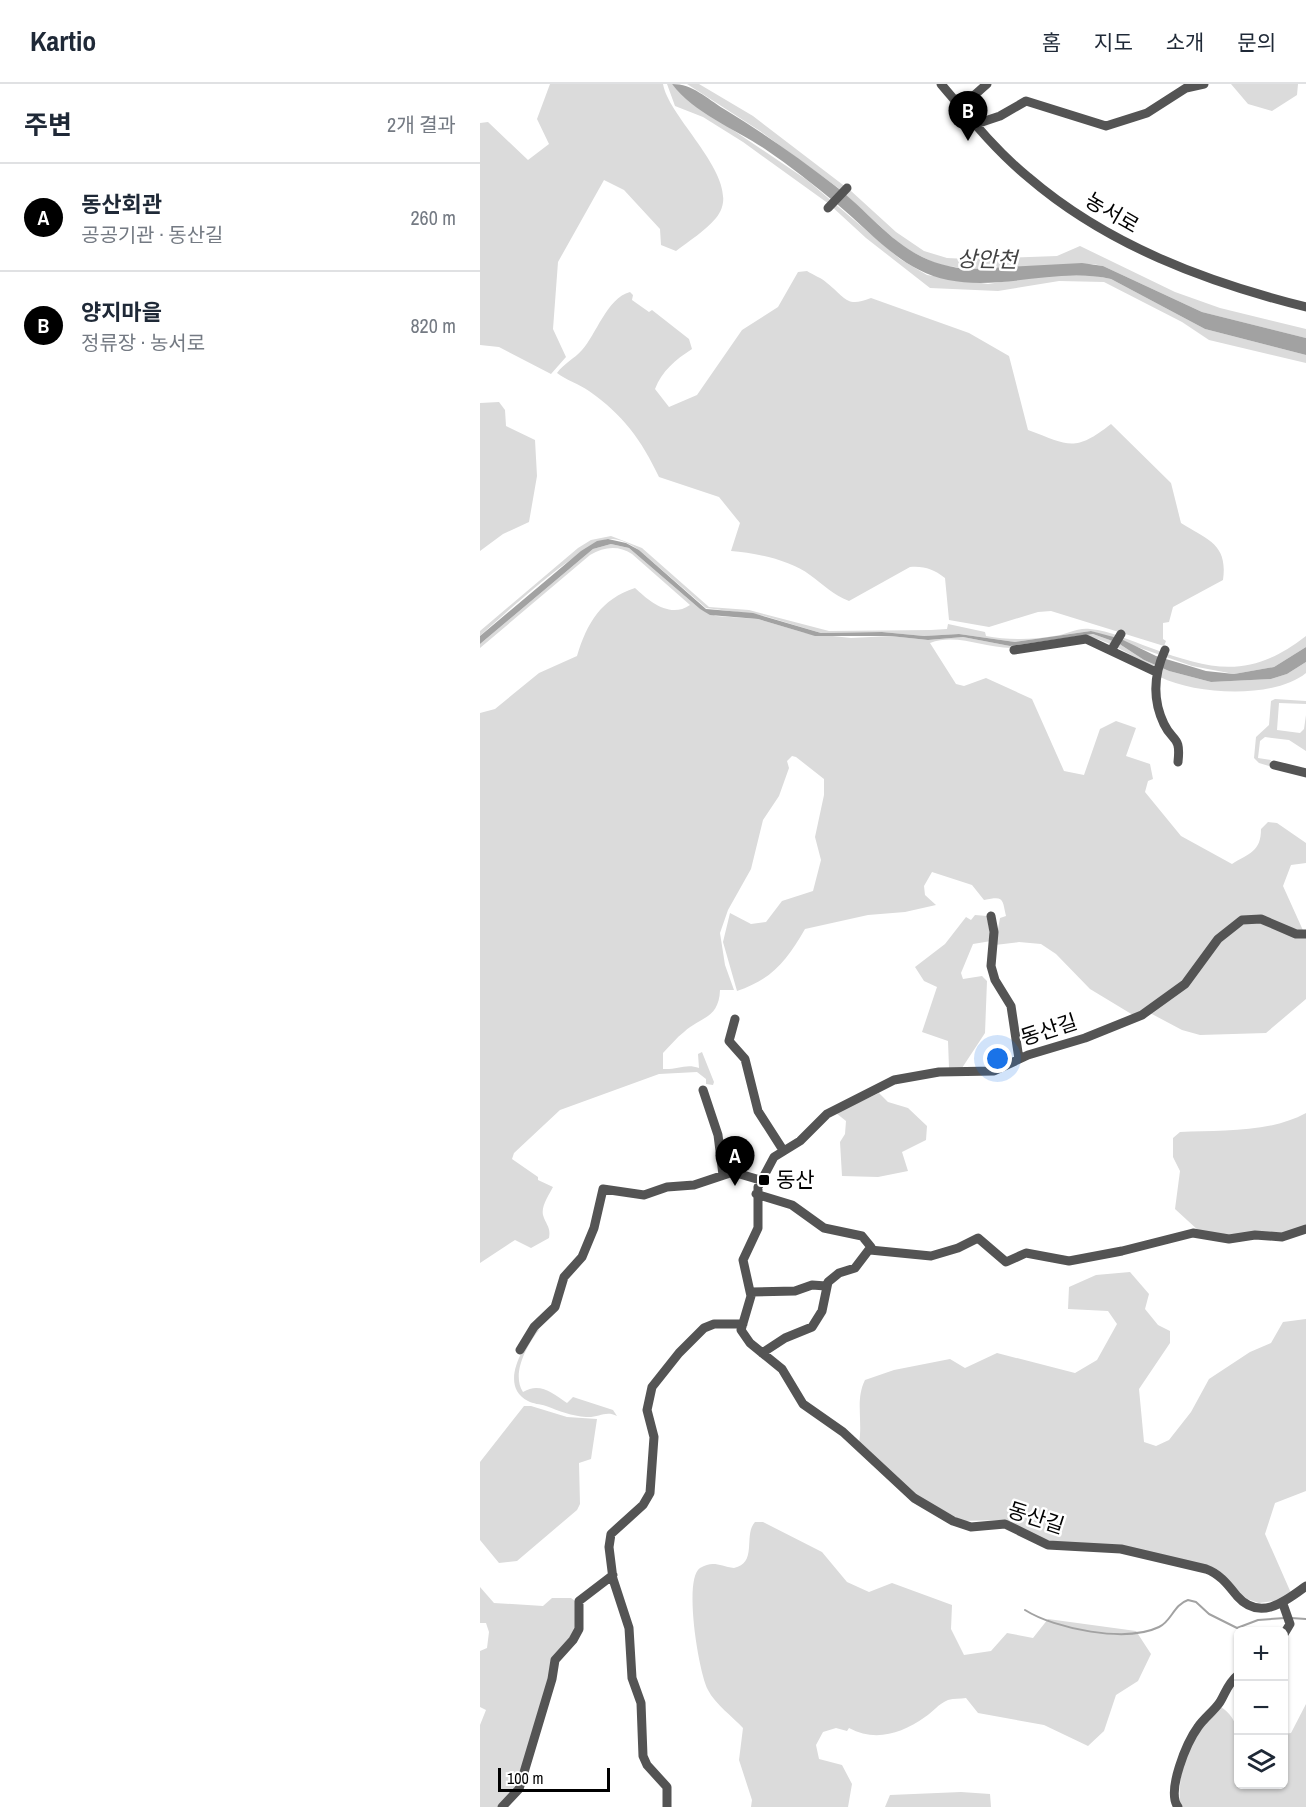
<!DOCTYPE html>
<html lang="ko">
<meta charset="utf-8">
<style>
body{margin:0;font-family:"Archivo Narrow","Noto Sans KR",sans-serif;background:#f6f6f7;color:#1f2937}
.controls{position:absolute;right:18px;bottom:18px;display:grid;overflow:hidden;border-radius:9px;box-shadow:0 2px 4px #0004}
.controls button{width:54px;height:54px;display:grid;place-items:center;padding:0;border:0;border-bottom:2px solid #e0e1e3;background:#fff;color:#1f2937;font:30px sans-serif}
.scale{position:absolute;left:18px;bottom:15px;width:112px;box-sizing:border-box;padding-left:6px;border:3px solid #000;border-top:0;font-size:16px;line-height:21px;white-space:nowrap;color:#000;-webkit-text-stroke:4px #fff;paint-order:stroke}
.you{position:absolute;left:518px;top:975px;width:21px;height:21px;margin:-15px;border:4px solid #fff;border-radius:50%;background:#1a73e8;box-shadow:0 0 0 9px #1a73e833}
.badge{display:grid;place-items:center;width:39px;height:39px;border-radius:50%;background:#000;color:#fff;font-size:20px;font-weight:700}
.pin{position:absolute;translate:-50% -50px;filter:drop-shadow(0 2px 3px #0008)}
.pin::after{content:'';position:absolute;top:32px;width:21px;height:18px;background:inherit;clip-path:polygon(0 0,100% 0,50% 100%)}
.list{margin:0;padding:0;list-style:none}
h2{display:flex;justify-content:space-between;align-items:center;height:78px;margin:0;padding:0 24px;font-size:26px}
h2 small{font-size:20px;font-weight:400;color:#747a83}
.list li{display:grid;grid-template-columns:39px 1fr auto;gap:18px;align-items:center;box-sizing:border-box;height:108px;padding:0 24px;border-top:2px solid #e0e1e3}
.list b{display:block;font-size:22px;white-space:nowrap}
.list p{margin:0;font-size:20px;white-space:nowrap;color:#747a83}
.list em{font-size:20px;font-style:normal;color:#747a83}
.icon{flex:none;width:33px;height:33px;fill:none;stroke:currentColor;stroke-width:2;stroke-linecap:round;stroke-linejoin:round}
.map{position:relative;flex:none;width:826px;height:1723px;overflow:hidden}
header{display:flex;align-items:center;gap:36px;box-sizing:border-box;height:84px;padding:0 30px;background:#fff;border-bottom:2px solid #e0e1e3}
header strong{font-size:28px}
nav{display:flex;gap:33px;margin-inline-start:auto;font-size:21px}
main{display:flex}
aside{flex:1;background:#fff}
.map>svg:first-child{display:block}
</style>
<header>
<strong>Kartio</strong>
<nav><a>홈</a><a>지도</a><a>소개</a><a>문의</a></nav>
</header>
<main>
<aside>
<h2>주변<small>2개 결과</small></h2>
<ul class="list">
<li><span class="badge">A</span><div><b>동산회관</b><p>공공기관 · 동산길</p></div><em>260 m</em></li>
<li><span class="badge">B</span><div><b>양지마을</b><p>정류장 · 농서로</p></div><em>820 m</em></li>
</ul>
</aside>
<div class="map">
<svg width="826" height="1723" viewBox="0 0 826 1723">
<rect width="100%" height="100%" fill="#fff"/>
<path fill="#dbdbdb" d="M70,0H183C189,36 267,98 236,134C225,147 209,157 196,167L181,161L180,145L144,106L124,96L78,178L73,245L86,273L71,290L19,263L0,261V39L8,38L48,76L69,60L57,35Z
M187,0H192L213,19L327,96L420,175L447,191L508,200L569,191L616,192L631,195L725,245L826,271V279L729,256L702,238L624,198L579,197L518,207L450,204L386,154L349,120L263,58L223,33L195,22Z
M207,0H219L273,32L371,107L416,148L444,167L467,174L488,175L577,172L600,162L695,208L740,224L826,245V254L722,228L623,182L613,180L492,185L459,181L424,164L357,103L280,47Z
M751,0H818L817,11L792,27L768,20Z
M327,187C333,191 342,194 347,199C366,214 366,224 391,214L489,249L529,272L548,346C589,361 594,369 631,340L691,399L701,439C728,456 748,460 743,496L693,523L689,538L683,539V555L686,557L684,562L571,527L558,528L509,543L469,536L465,494C453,485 445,482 430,483L369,517C353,511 344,501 330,491C310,476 276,469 251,467L260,439L239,413L179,393C161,355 143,331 109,307C99,300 86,296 77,289C83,280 94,275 102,266C116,251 127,214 150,208L153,211L152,216L169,228L172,226L209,255L212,265C195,276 182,287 175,305L189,323L217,311L262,246L298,223L318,188Z
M19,318L25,326L26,342L55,356L57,392L49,438L23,450L0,467V319Z
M131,452L162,464L229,523L269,526L349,547L451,546L467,545L468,540L505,548L506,552C527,556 553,556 574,552C586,551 598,543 610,545C631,547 651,557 671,564C733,587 771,595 826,552V563L794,583L754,590L712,582L611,547L535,558L479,550L444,552L402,548L341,549L281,531L226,524L159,466C151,460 139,454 129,455C103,458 23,531 0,552V547L98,464L111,456Z
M131,460L149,464L220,525L236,532L278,535L325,549L371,554L410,552L448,556L483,553L530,562L613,550L638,559L664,576L689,587L731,598L791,595L807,590L826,578V589C794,615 717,611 680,593C674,589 669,583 662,578C648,569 630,558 613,554C594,549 554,564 531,564C504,564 477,549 450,559L476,600L484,602L506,594L552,615L584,687L604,691L620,645L636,637L656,644L646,672L670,680L673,695L668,697L665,708L701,752L752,780C769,769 781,768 781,745L788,738L797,739L826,759V779L811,781L803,802L826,853V915L786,949L720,951L702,946L670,929L653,931L610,905L576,870L561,860L539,858L515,861L520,834L526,832C522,814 524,812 504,816L492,801L452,788L444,802L445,811L456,821L425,828L388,831L325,845C307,876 293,895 257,907L243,858L250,829L271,840L286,838L302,817L333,807L341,776L335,753L344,711V695L316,673L312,672L307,677L309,684L299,712L283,736L271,785L248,826L240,849L245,881L254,906H240C239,935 220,933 204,948C196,954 190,962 183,969V985C197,986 206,979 219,984L218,970L222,968L234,998L233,1001L226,1000V995L217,988L179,990L80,1026L34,1069L32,1075L58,1093V1096L73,1103C69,1111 61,1122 63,1131C66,1141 71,1143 69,1154L51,1164L35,1156L0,1179V629L15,625L59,589L97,572C107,539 121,515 155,504C169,517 190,535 210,521L152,470C138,461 124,463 110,471L0,564V560L113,465Z
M795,615L826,617V620L799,619L797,646L820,649L824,645L826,631V667L809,656L785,653L780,657L778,674L791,676L789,682L779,679L774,674L776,653L789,641L791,617Z
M495,831L507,832L511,857L493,860L481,889L483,895L502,892L507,897L505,949L482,984H469L468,957L442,948L457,903L444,897L435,883L465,860L486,833L491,836Z
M399,1009L408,1018L428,1024L447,1042L446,1056L422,1068L428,1087L398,1093L362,1092L360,1058L365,1050L366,1037L356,1029Z
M826,1029V1143L806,1151L753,1153L719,1147L695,1125L700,1087L693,1073V1054L700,1048C740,1046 790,1049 826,1029Z
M650,1188L669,1210L665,1225L678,1241L690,1247V1259L659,1305L664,1358L676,1362L689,1356L711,1328L729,1295L770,1268L791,1259L803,1238L826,1235V1407L795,1419L785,1450L811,1509L802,1516L779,1519L767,1515L734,1485L569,1457L522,1436L483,1437L435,1411L379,1359C383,1337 375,1316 385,1296L414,1286L470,1275L485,1284L517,1269L595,1289L617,1276L637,1240L628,1227L588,1225L589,1203L616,1191Z
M56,1244L59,1246C47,1261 31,1290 43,1308C60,1298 72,1309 87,1319L93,1313L133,1326L137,1332C125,1326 119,1334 106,1333C92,1332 79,1327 66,1322C60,1320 53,1320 48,1317C18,1301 44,1263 56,1244Z
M44,1322H51L87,1333L117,1335L111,1375L99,1379L100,1420L97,1426L37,1477L19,1479L0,1456V1378Z
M275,1438H283L342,1468L367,1498L389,1508L412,1499L472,1521L471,1545L484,1571L511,1567L527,1549L553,1554L568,1535L656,1547L671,1570L658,1597L636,1611L624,1647L608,1662L564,1641L498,1629L486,1614C480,1615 474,1614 468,1616C458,1620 453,1628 445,1633C421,1650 395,1658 369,1644L367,1647L356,1644L343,1648L336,1661L339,1675L362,1681L372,1700L368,1723H271L272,1716L259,1676L263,1644C253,1633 235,1620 228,1606C219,1590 203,1495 220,1484C233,1476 240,1482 254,1484C278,1479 263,1451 275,1438Z
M0,1503L14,1519L63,1522L72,1514H91L95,1517L97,1544L76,1572L38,1702L20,1723H0V1641L6,1626L0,1623V1567L7,1564L9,1548L6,1539H0Z
M826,1620V1723H700C697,1678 712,1656 739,1622C767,1637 758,1673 758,1700H804V1650L811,1649Z
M481,1708L510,1710L511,1723H405L410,1711Z"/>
<path fill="#a2a2a2" d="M192,0C213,0 226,14 244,25C282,48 319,74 354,101C402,138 424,182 492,185L602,179L623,182L722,228L826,254V271L725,245L631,195C576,183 522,207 468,196C422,187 392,149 357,120C334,101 310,82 285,65C255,45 214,29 192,0Z
M128,455L146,459L159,466L226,525L273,529L341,549L402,548L444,552L479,550L535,558L611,547L641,555L676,572L726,587L754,590L794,583L826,563V578L807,590L791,595L731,598L689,587L664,576L638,559L613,550L530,562L483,553L448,556L410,552H335L278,535L230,531L220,525L149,464L131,460L113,465L0,560V552L101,467L117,457Z"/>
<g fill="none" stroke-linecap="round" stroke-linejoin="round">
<path stroke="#a2a2a2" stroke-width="2" d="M545,1526C575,1545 646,1559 679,1543C692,1537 693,1521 708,1516L716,1518L729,1530L757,1544L778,1536L805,1534
M811,1534L826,1535"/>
<path stroke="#545454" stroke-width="9" d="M461,0C488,32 515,66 548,93C627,161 726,198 826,223
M481,23L507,0
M496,40L520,32L546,17L626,42L667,29L706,4L724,0
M348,124L367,104
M632,565L641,550
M534,566L606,555L676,588
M685,566C674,590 672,615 684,640C693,659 701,651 698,678
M794,681L826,689
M511,832L514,848L511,882L515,896L531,922L539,975
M826,850H816L781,835L762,836L738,855L705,900L662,931L605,954L548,971L514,987L459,988L414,996L347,1030L320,1057L294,1073L278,1103V1144L263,1176L271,1212L261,1246L270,1259L302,1285L323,1320L363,1348L434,1414L473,1437L491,1443L525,1440L568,1461L641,1465L726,1485C740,1490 748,1501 757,1512C780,1538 806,1517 826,1502
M255,935L249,957L265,975L278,1027L303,1066
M223,1006L238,1051L243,1091
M276,1110L312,1121L344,1144L382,1152L391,1163L375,1184L359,1189L348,1198L342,1227L332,1243L305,1254L282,1269
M390,1166L451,1172L478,1164L498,1154L526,1178L546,1169L589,1177L642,1167L713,1149L749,1155L775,1151L802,1153L826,1145
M271,1208L315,1207L332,1201L346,1202
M40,1266L54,1243L75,1223L84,1193L102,1173L114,1144L123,1105L164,1111L187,1103L214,1101L253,1088L280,1096
M803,1520L810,1540L804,1550
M22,1723L39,1705L72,1595L75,1576L93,1556L99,1545V1517L133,1491
M187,1723V1703L167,1681L163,1672L161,1619L152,1594L149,1544L133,1495L129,1463L131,1450L163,1421L170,1409L174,1353L167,1326L172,1303L199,1269L224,1244L234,1240H263
M698,1723C686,1707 707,1658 718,1643C724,1634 734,1627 740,1618C746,1608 748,1599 758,1591"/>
</g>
<rect fill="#000" stroke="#fff" stroke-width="2" x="278" y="1090" width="12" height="12" rx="3"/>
<g text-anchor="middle" stroke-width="5" stroke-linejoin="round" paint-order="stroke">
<g font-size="21" fill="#000" stroke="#fff">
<text transform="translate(632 129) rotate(30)" y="7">농서로</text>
<text transform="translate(569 946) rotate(-18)" y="7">동산길</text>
<text transform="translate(556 1434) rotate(18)" y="7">동산길</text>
</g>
<g font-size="21" fill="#000" stroke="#fff" text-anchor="start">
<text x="296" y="1103">동산</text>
</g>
<g font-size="22" font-style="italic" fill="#434343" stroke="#fff">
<text transform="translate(507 175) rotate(1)" y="8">상안천</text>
</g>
</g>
</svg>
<div class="controls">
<button>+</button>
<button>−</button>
<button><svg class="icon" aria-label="layers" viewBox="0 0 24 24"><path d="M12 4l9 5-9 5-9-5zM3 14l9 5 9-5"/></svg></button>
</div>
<div class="scale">100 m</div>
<div class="you"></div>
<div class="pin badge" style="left:255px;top:1102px">A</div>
<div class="pin badge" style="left:488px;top:57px">B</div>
</div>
</main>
